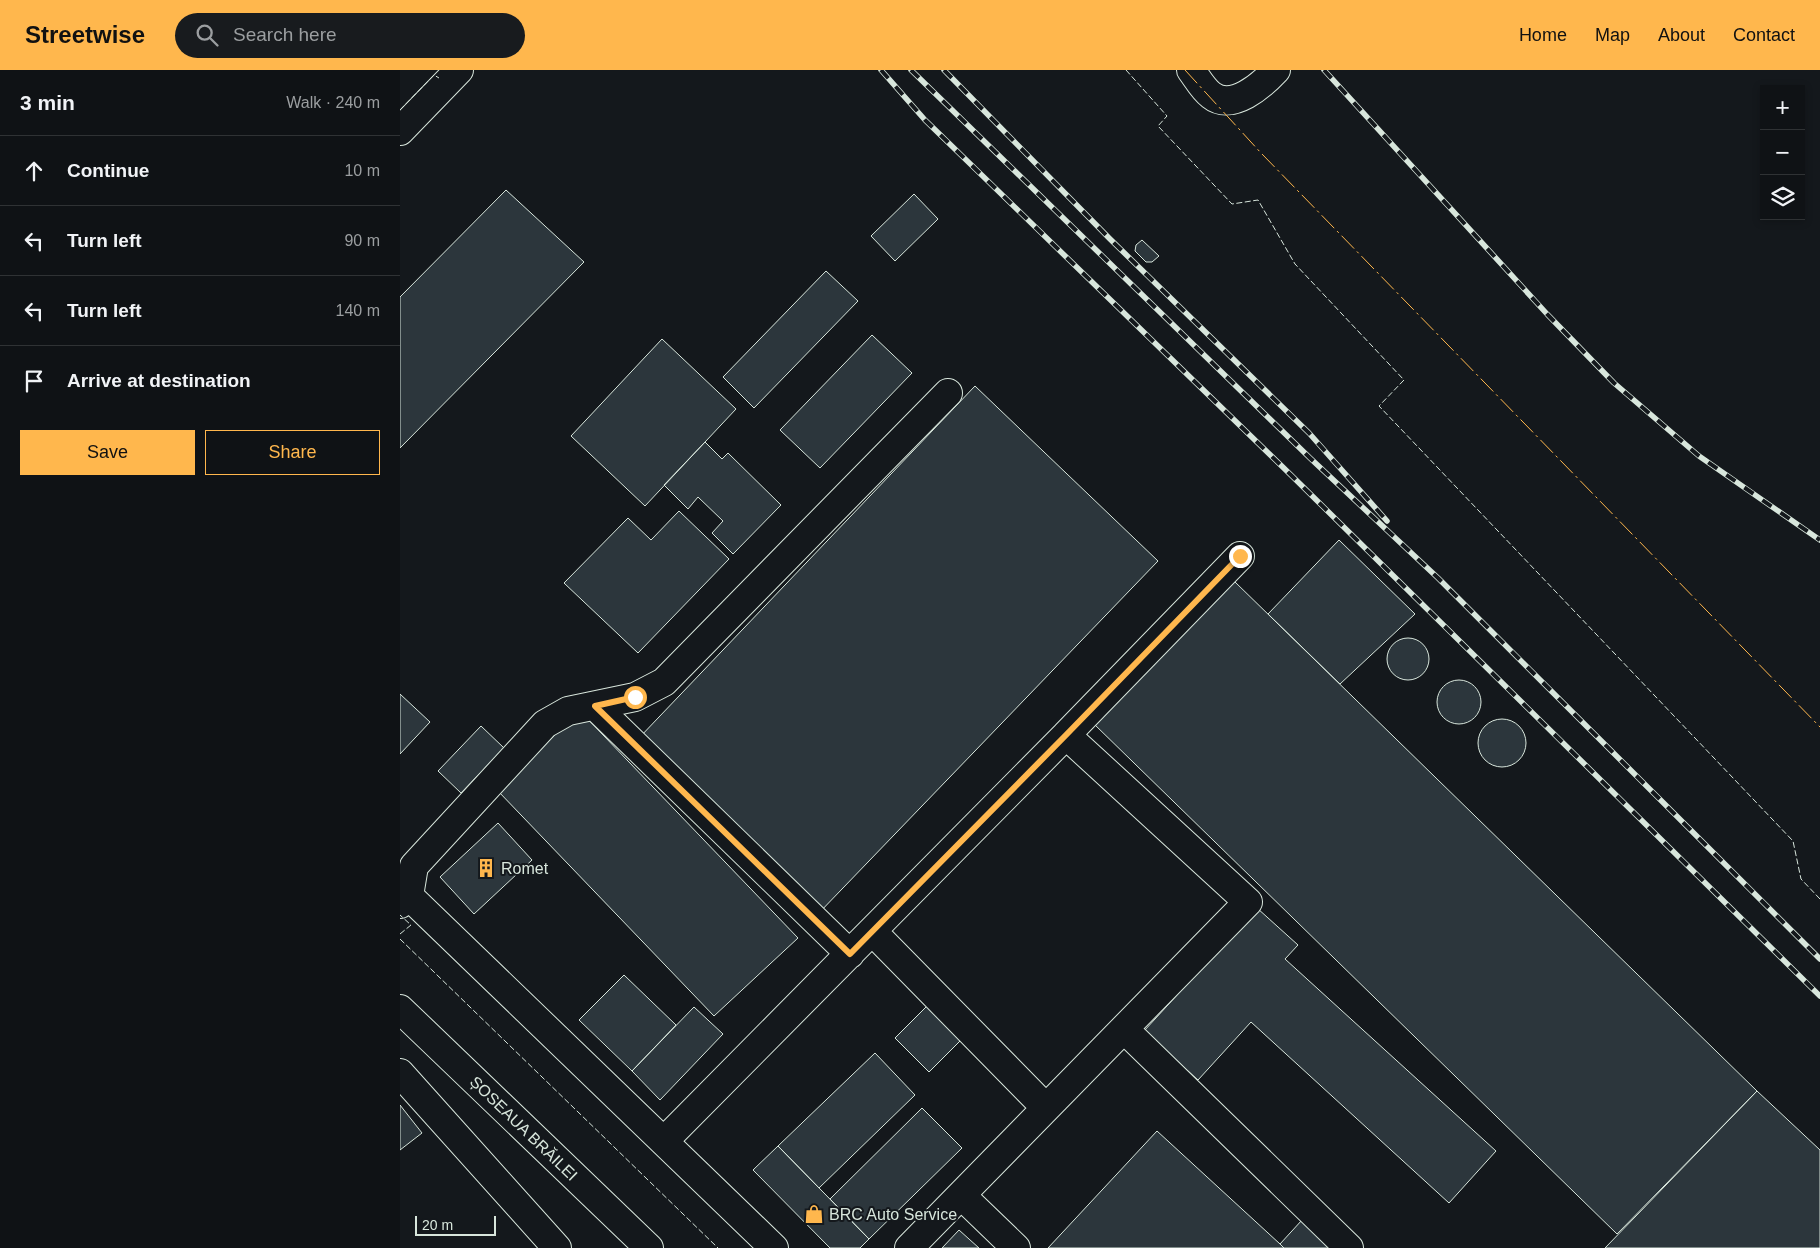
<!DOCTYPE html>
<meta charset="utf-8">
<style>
body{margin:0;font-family:Helvetica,sans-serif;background:#181b1e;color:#f1f3f6}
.controls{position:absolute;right:15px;top:15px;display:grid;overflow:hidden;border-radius:0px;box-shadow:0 2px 8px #0003}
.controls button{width:45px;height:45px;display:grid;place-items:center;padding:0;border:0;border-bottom:1px solid #2f3234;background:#0f1215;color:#f1f3f6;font:25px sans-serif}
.scale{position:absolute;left:15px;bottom:12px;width:81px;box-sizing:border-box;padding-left:5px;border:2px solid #d8e6dc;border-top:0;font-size:14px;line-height:18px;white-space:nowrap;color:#d8e6dc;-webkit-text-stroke:4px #14181c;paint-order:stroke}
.stop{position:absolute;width:15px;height:15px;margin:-11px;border:4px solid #ffb74d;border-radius:50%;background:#fff}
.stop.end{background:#ffb74d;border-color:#fff;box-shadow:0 1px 5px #0008}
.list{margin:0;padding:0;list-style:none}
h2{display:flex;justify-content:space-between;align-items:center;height:65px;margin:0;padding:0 20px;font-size:21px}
h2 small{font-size:16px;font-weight:400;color:#9b9ea0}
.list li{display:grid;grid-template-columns:32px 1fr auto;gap:15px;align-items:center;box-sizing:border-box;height:70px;padding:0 20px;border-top:1px solid #2f3234}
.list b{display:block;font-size:19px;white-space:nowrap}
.list em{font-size:16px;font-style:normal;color:#9b9ea0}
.actions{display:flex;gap:10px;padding:15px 20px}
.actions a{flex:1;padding:11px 0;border:1px solid #ffb74d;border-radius:0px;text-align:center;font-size:18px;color:#ffb74d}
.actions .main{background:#ffb74d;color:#111}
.icon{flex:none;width:28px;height:28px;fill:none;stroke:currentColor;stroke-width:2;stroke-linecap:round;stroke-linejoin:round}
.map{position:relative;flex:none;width:1420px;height:1178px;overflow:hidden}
header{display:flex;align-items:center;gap:30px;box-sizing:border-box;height:70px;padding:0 25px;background:#ffb74d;color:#111}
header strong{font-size:24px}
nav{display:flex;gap:28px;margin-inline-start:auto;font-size:18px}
.search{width:350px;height:45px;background:#181b1e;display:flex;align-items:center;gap:12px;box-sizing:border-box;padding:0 18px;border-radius:28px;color:#9b9ea0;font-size:19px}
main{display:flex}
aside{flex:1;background:#0f1215}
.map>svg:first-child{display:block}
</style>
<header>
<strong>Streetwise</strong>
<div class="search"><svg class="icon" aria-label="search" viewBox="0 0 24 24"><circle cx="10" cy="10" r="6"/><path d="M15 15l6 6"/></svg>Search here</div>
<nav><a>Home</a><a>Map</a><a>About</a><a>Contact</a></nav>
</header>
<main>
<aside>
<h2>3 min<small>Walk · 240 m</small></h2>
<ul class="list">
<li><svg class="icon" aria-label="ahead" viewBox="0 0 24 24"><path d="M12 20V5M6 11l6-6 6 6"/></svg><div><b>Continue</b></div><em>10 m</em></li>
<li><svg class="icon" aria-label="left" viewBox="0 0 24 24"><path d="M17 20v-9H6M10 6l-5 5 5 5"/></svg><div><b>Turn left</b></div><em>90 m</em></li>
<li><svg class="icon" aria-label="left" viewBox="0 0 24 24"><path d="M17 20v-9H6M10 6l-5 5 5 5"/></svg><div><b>Turn left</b></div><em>140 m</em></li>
<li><svg class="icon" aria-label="arrive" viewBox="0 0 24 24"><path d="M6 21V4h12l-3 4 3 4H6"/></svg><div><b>Arrive at destination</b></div></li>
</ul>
<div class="actions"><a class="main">Save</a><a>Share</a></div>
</aside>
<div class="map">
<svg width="1420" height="1178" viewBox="0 0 1420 1178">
<rect width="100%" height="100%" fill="#14181c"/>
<path fill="#2c363c" stroke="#d8e6dc" d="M106,120L184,192L0,378V227Z
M514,124L538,149L495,191L471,166Z
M742,170L759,186L752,192H746L735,181L736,175Z
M426,201L458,231L354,338L323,307Z
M472,265L512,303L420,398L380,360Z
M262,269L336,339L245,436L171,366Z
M575,316L758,491L416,846L238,669Z
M305,372L322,389L328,383L381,435L333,484L312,463L323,451L298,427L288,439L264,415Z
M279,441L329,489L238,583L164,513L228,448L251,470Z
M939,470L1015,544L940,614L868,544Z
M834,511L1357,1021L1217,1164L693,653Z
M987 589a21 21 0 1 1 42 0a21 21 0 1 1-42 0Z
M1037 632a22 22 0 1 1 44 0a22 22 0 1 1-44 0Z
M0,624L30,652L0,684Z
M180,641L398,868L314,946L97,720Z
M1078 673a24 24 0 1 1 48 0a24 24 0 1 1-48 0Z
M81,656L104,678L61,723L38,701Z
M98,753L132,790L74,844L40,807Z
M857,838L898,875L885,889L1096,1081L1049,1133L851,952L798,1010L744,961Z
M224,905L276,955L232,1001L179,950Z
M527,936L561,970L529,1002L495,968Z
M294,937L323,964L260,1030L232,1001Z
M475,983L515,1025L419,1118L378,1076Z
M1357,1021L1420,1080V1178H1205Z
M0,1035L22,1063L0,1080Z
M522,1038L562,1078L469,1169L430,1129Z
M757,1061L880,1174L884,1178H648Z
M378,1076L469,1169L460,1178H430L353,1100Z
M902,1150L932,1178H884L880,1174Z
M559,1160L579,1178H542Z"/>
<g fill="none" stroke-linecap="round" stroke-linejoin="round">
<g stroke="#d8e6dc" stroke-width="30">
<path id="minor" d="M791,0C797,8 803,19 811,25C832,42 862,15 876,0
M195,636L450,884
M666,665L840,486
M9,826L14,796L145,654L168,641L235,627L264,612L548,323
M0,834L9,826L374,1178
M472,861L646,1038
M724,959L949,1178
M264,1071L666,665L848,832L509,1178
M561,1125L616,1178"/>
</g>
<g stroke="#d8e6dc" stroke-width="30">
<path id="major" d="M0,61L59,0
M0,939L249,1178
M0,1003L157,1178"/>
</g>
<use href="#minor" stroke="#14181c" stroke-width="28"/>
<use href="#major" stroke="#14181c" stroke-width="28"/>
<g stroke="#d8e6dc" stroke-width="5.5">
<path id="rail" d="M481,0L525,50L893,407L1420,926
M511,0L910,388L1038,508L1420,889
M544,0L710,169L909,363L987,451
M924,0L1147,244L1214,313L1299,386L1420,470"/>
</g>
<use href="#rail" stroke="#14181c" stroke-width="4" stroke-dasharray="11" stroke-linecap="butt"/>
<path stroke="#d8e6dc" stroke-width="1" stroke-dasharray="6 2.5" stroke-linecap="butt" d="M726,0L767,46L758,56L832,134L858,130L895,194L1004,310L979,336L1393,771L1401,809L1420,829
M0,40L34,5L39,8
M0,864L11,855L0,845
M0,869L318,1178"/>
<path stroke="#ffb74d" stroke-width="1" stroke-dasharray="18 4 2.5 4" stroke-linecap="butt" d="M785,0L861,83L1420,657"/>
</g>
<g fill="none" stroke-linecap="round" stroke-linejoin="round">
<path stroke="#ffb74d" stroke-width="6" d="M235,627L195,636L450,884L666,665L840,486"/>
</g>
<defs>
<g id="building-bare" transform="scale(1.5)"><path d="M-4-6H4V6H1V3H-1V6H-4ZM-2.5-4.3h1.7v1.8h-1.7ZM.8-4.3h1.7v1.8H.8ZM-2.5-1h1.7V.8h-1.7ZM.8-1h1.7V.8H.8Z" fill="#ffb74d" stroke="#14181c" stroke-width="2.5" paint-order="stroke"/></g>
<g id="shop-bare" transform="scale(1.5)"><path d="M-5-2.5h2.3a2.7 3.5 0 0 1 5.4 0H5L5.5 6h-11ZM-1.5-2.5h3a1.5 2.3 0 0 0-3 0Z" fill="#ffb74d" stroke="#14181c" stroke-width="2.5" paint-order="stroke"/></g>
</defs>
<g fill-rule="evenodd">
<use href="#building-bare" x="86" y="798"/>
<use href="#shop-bare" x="414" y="1144"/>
</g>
<g text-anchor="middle" stroke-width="4" stroke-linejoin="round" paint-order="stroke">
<g font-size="16" fill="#d8e6dc" stroke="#14181c" text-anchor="start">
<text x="101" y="804">Romet</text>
<text x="429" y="1150">BRC Auto Service</text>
</g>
<g font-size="16" fill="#d8e6dc" stroke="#14181c">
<text transform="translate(124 1058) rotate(44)" y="6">ȘOSEAUA BRĂILEI</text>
</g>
</g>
</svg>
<div class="controls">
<button>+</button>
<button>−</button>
<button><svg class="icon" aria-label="layers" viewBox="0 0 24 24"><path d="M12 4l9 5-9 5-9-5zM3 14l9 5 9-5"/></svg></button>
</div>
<div class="scale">20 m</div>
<div class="stop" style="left:235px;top:627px"></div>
<div class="stop end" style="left:840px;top:486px"></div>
</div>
</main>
